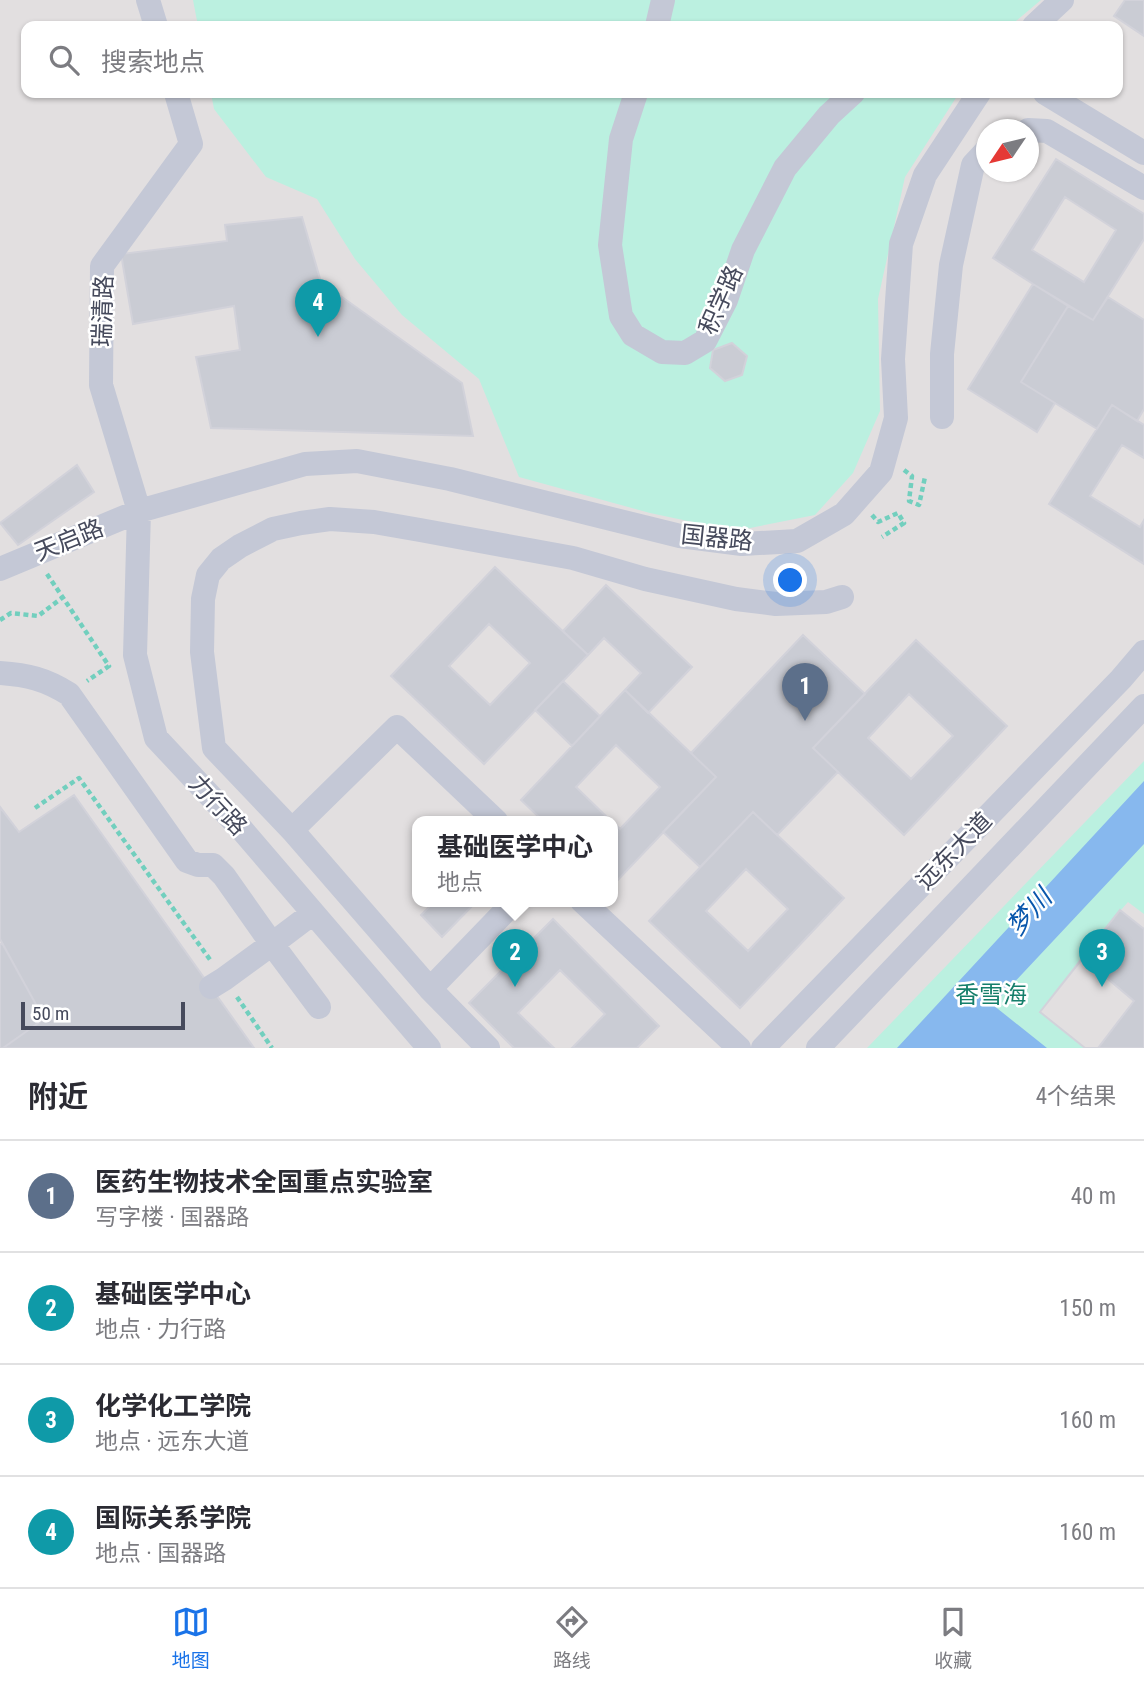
<!DOCTYPE html>
<html lang="zh">
<meta charset="utf-8">
<style>
body{margin:0;font-family:"Roboto Condensed","Noto Sans SC",sans-serif;background:#f2f2f3;color:#2b2b33}
.compass{position:absolute;left:976px;top:119px;width:63px;height:63px;border-radius:50%;background:#fff;box-shadow:0 2px 5px #0004;rotate:235deg}
.scale{position:absolute;left:21px;bottom:18px;width:164px;box-sizing:border-box;padding-left:7px;border:4px solid #464a5c;border-top:0;font-size:19px;line-height:24px;white-space:nowrap;color:#464a5c;-webkit-text-stroke:5px #fff;paint-order:stroke}
.you{position:absolute;left:791px;top:581px;width:24px;height:24px;margin:-18px;border:5px solid #fff;border-radius:50%;background:#1a73e8;box-shadow:0 0 0 10px #1a73e833}
.badge{display:grid;place-items:center;width:46px;height:46px;border-radius:50%;background:#1a73e8;color:#fff;font-size:23px;font-weight:700}
.pin{position:absolute;translate:-50% -58px;filter:drop-shadow(0 2px 4px #0008)}
.pin::after{content:'';position:absolute;top:37px;width:24px;height:21px;background:inherit;clip-path:polygon(0 0,100% 0,50% 100%)}
.popup{position:absolute;left:412px;top:816px;width:206px;height:91px;box-sizing:border-box;display:grid;place-content:center;border-radius:14px;background:#fff;filter:drop-shadow(0 2px 5px #0005);font-size:23px;white-space:nowrap;color:#7c7c81}
.popup b{font-size:26px;color:#2b2b33}
.popup::after{content:'';position:absolute;left:50%;top:100%;margin-left:-14px;border:14px solid transparent;border-top-color:#fff}
.list{margin:0;padding:0;list-style:none}
h2{display:flex;justify-content:space-between;align-items:center;height:91px;margin:0;padding:0 28px;font-size:30px}
h2 small{font-size:23px;font-weight:400;color:#7c7c81}
.list li{display:grid;grid-template-columns:46px 1fr auto;gap:21px;align-items:center;box-sizing:border-box;height:112px;padding:0 28px;border-top:2px solid #e1e1e2}
.list b{display:block;font-size:26px;white-space:nowrap}
.list p{margin:0;font-size:23px;white-space:nowrap;color:#7c7c81}
.list em{font-size:23px;font-style:normal;color:#7c7c81}
.icon{flex:none;width:38px;height:38px;fill:none;stroke:currentColor;stroke-width:2;stroke-linecap:round;stroke-linejoin:round}
.map{position:relative;flex:none;width:1144px;height:1048px;overflow:hidden}
.search{position:absolute;background:#fff;box-shadow:0 2px 5px #0004;left:21px;right:21px;top:21px;height:77px;display:flex;align-items:center;gap:18px;box-sizing:border-box;padding:0 24px;border-radius:14px;color:#7c7c81;font-size:26px}
.sheet{height:539px;background:#fff}
nav{display:flex;justify-content:space-around;align-items:center;box-sizing:border-box;height:98px;border-top:2px solid #e1e1e2;background:#fff;font-size:19px;color:#7c7c81}
nav a{display:grid;justify-items:center;gap:4px}
nav .on{color:#1a73e8}
.map>svg:first-child{display:block}
</style>
<div class="map">
<svg width="1144" height="1048" viewBox="0 0 1144 1048">
<rect width="100%" height="100%" fill="#f1efee"/>
<path fill="#e2dfe0" fill-rule="evenodd" d="M0,0H1144V1048H0ZM26,26H1118V93H26ZM986,130H1028V172H986ZM417,821H613V901H417Z"/>
<path fill="#bbf0e0" d="M193,0H1041L1010,26H198Z
M211,93H959L905,177L878,299L880,411L853,473L815,515L735,531L650,513L519,477L479,379L402,315L355,259L317,199L266,177L214,109Z
M1144,761V914L1128,902L1099,935L1040,1012L1085,1048H867Z"/>
<path fill="#87b8ee" d="M1144,781V844L993,1005L1047,1048H897Z"/>
<path fill="#caccd4" stroke="#d2d2da" stroke-width="2" fill-rule="evenodd" d="M1125,0H1144V36L1114,16Z
M1056,159L1144,214V239L1093,320L1033,284L993,258ZM1065,197L1116,230L1084,282L1032,250Z
M302,217L321,282L462,383L473,436L211,428L196,357L240,350L234,306L133,324L121,254L227,241L225,225Z
M1033,284L1068,306L1021,382L1055,403L1037,432L968,389Z
M1108,297L1144,320V409L1137,421L1112,405L1097,429L1021,382L1068,306L1093,320Z
M732,343L747,356L742,375L725,381L710,368L713,350Z
M1112,405L1144,425V458L1122,445L1090,496L1140,527L1144,520V564L1049,504Z
M77,465L94,492L18,545L0,523Z
M495,567L588,655L484,764L391,676ZM489,624L530,663L490,705L449,666Z
M606,585L692,667L648,713L625,690L641,673L604,638L588,655L563,631Z
M803,635L865,694L813,748L838,772L777,835L753,812L700,867L663,832L716,777L691,753Z
M916,640L1007,726L904,835L813,748ZM909,694L953,736L911,779L868,738Z
M563,681L600,716L572,746L535,710Z
M625,690L716,777L613,885V822L620,829L660,787L616,745L576,787L611,821H543L521,800Z
M74,795L254,1048H3L44,1019L0,939V807L19,832Z
M753,812L844,898L740,1008L649,921ZM746,869L788,909L748,951L706,911Z
M435,901H477L442,937L421,915Z
M1120,910L1144,929V1048H1085L1040,1012Z
M553,919L659,1026L637,1048H572L605,1014L560,970L518,1013L554,1048H514L469,1003Z
M2,943L44,1019L3,1048H0V945Z
M1083,958L1134,1001L1098,1048H1085L1040,1012Z"/>
<g fill="none" stroke-linecap="round" stroke-linejoin="round">
<path stroke="#72cfbe" stroke-width="4.5" stroke-dasharray="5 3.5" stroke-linecap="butt" d="M904,470L912,476L909,501L919,505L925,477
M872,515L878,522L898,513L904,523L882,537
M47,574L109,666L87,681
M0,620L11,613L38,616L62,598
M35,808L79,778L211,961
M237,997L272,1048"/>
<path stroke="#c4c8d6" stroke-width="24" d="M148,0L156,26
M657,26L663,0
M1034,26L1062,0
M176,93L191,144L102,266L101,385L139,511L135,655L156,738L243,831L429,1048
M636,93L621,139L610,245L621,316L633,335L662,352L685,353L705,341L726,300L743,250L785,168L829,115L853,93
M1045,93L1144,153
M1028,130L1047,131L1144,188
M942,417V354L951,265L973,165L986,151
M0,569L139,511L305,464L357,461L450,479L680,536L742,544L797,541L844,514L881,472L896,418L893,359L901,244L925,175L979,93
M0,673C28,675 45,679 69,694L187,861L198,865H213L224,876L272,944L313,913
M292,830L397,727L496,821
M582,901L739,1048
M211,987L224,979L272,944L319,1007
M430,989L292,830L214,748L202,652L203,599L208,575L221,559L240,546L273,529L301,523L330,519L374,522L420,530L573,558L645,579L736,599L776,604L826,602L842,597
M488,1048L430,989L515,901
M763,1048L1121,679L1144,652
M818,1048L1144,706"/>
</g>
<g text-anchor="middle" stroke-width="5" stroke-linejoin="round" paint-order="stroke">
<g font-size="24" fill="#464a5c" stroke="#fff">
<text transform="translate(721 300) rotate(-66)" y="8">积学路</text>
<text transform="translate(103 311) rotate(-88)" y="8">瑞清路</text>
<text transform="translate(717 538) rotate(6)" y="8">国器路</text>
<text transform="translate(69 540) rotate(-22)" y="8">天启路</text>
<text transform="translate(218 805) rotate(47)" y="8">力行路</text>
<text transform="translate(954 851) rotate(-46)" y="8">远东大道</text>
</g>
<g font-size="24" fill="#157f6b" stroke="#fff">
<text x="991" y="1003">香雪海</text>
</g>
<g font-size="26" font-style="italic" fill="#0957ac" stroke="#fff">
<text transform="translate(1029 912) rotate(-48)" y="9">梦川</text>
</g>
</g>
</svg>
<svg class="compass" viewBox="-18 -18 36 36"><path d="M0-13l5 13h-10z" fill="#e53935"/><path d="M0 13l5-13h-10z" fill="#7c7c81"/></svg>
<div class="scale">50 m</div>
<div class="you"></div>
<div class="pin badge" style="left:805px;top:721px;background:#5c6f8a">1</div>
<div class="pin badge" style="left:515px;top:987px;background:#0f9aa8">2</div>
<div class="popup"><b>基础医学中心</b>地点</div>
<div class="pin badge" style="left:1102px;top:987px;background:#0f9aa8">3</div>
<div class="pin badge" style="left:318px;top:337px;background:#0f9aa8">4</div>
<div class="search"><svg class="icon" aria-label="search" viewBox="0 0 24 24"><circle cx="10" cy="10" r="6"/><path d="M15 15l6 6"/></svg>搜索地点</div>
</div>
<section class="sheet">
<h2>附近<small>4个结果</small></h2>
<ul class="list">
<li><span class="badge" style="background:#5c6f8a">1</span><div><b>医药生物技术全国重点实验室</b><p>写字楼 · 国器路</p></div><em>40 m</em></li>
<li><span class="badge" style="background:#0f9aa8">2</span><div><b>基础医学中心</b><p>地点 · 力行路</p></div><em>150 m</em></li>
<li><span class="badge" style="background:#0f9aa8">3</span><div><b>化学化工学院</b><p>地点 · 远东大道</p></div><em>160 m</em></li>
<li><span class="badge" style="background:#0f9aa8">4</span><div><b>国际关系学院</b><p>地点 · 国器路</p></div><em>160 m</em></li>
</ul>
</section>
<nav>
<a class="on"><svg class="icon" aria-label="map" viewBox="0 0 24 24"><path d="M3 6l6-2 6 2 6-2v14l-6 2-6-2-6 2zM9 4v14M15 6v14"/></svg>地图</a>
<a><svg class="icon" aria-label="directions" viewBox="0 0 24 24"><path d="M12 3l9 9-9 9-9-9zM9 14v-3h6M13 9l2 2-2 2"/></svg>路线</a>
<a><svg class="icon" aria-label="saved" viewBox="0 0 24 24"><path d="M7 4h10v16l-5-4-5 4z"/></svg>收藏</a>
</nav>
